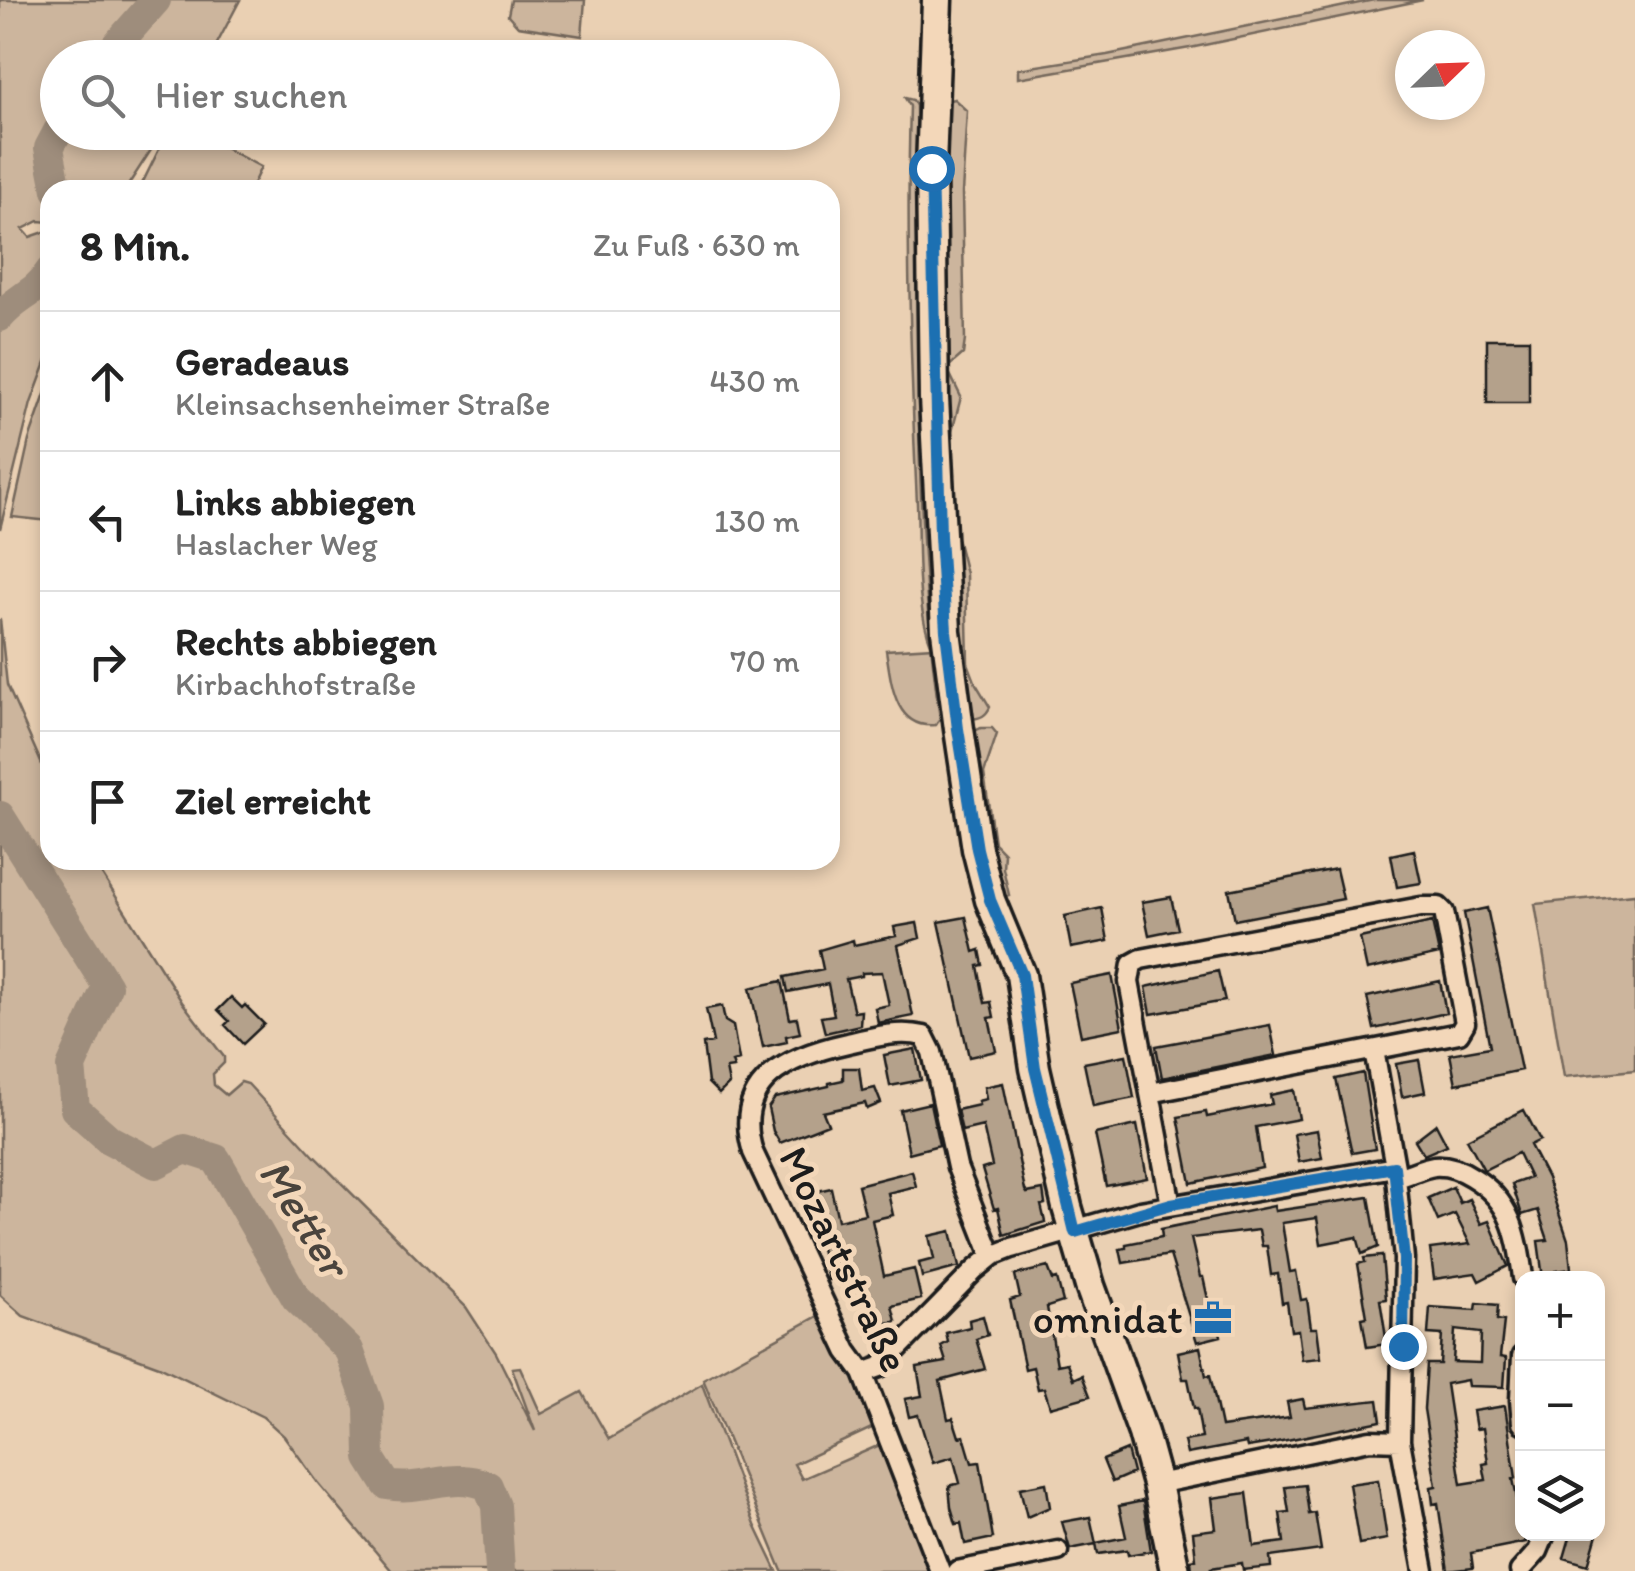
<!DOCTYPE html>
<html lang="de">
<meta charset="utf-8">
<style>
body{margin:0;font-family:Itim,sans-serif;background:#f6f6f6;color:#222}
.controls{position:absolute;right:30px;bottom:30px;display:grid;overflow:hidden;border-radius:20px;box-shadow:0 5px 15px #0003}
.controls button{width:90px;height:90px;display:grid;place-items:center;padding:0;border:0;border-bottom:2px solid #e0e0e0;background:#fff;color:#222;font:50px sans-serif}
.compass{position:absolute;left:1395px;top:30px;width:90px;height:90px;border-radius:50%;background:#fff;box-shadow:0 5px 15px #0003;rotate:67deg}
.stop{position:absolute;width:30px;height:30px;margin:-22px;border:8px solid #1f6fb2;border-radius:50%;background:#fff}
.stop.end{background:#1f6fb2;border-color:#fff;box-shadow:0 2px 10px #0008}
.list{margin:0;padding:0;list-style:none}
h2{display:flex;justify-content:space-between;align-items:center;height:130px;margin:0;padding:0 40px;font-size:42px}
h2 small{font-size:32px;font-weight:400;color:#767676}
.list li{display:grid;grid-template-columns:65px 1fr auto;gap:30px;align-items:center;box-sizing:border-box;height:140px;padding:0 40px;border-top:2px solid #e0e0e0}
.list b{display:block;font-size:38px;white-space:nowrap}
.list p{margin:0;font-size:32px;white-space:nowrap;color:#767676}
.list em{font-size:32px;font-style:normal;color:#767676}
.icon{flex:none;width:55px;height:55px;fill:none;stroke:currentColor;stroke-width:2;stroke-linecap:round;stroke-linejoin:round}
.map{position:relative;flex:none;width:1635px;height:1571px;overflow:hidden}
.search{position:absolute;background:#fff;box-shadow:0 5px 15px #0003;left:40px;top:40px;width:800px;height:110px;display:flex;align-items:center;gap:25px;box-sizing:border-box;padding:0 35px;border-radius:55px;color:#767676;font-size:38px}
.panel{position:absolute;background:#fff;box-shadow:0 5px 15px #0003;left:40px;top:180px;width:800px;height:690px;border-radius:30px}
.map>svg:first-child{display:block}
</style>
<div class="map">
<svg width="1635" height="1571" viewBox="0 0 1635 1571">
<rect width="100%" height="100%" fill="#ead0b3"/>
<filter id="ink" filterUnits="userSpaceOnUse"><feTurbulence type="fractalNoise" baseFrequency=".01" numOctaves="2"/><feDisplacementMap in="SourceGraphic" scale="20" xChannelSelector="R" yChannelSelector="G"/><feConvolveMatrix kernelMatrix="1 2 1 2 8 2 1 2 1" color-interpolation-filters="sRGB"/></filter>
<g filter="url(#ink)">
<path fill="#ccb59d" stroke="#74685c" stroke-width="2.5" d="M0,0H240L210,57L58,58V132L162,133L125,190H50V222L39,221L23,229L30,237L50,230V352L31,403L0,529Z
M511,0H585L582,36L518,26L508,15Z
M1374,0H1423L1190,48L1018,78V69L1107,55Z
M905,98L913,100L916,106C920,310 911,516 940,719L936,725C894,730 891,681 886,650L932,647C915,605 919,551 917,504C911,372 906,239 910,106Z
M954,99L967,111L962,193L965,340L963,354L947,368L961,397L952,432L953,492L956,534L966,574L968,663L976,684L990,707C986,716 981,718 971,719L954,610L943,261L946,101Z
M167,133H196L261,167L250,190H139Z
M50,380V521L12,517L29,440Z
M0,619L7,685L50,783V860H93L182,1002L224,1057V1063L213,1074L214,1085L226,1095L241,1082L248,1084L314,1156L466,1307L496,1353L535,1431L512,1368L520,1367L541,1414L582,1392L609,1439L702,1384L755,1525L777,1571H392L318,1483L284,1436L263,1417L159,1366L23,1316L0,1295Z
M981,728H992L997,734L984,773L994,843L1004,853L1003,868L1009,895L999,897L986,831L973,732Z
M1635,894V1070L1564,1077L1535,904Z
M820,1315L848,1368L861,1379L876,1426L794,1464L802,1479L882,1444L932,1571H782L703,1379Z"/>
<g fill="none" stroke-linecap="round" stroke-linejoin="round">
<path stroke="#9e8d7b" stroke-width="30" d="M105,58L156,0
M57,190L49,148L58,131
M0,317C16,297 36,294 50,271
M0,816L107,986L71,1067L75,1109L110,1140L156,1164L185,1149L216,1159L296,1298L349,1350L369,1406L370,1458L387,1485C427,1492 451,1470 488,1486L496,1506L500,1571"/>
</g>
<path fill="#b4a18b" stroke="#1c1c1c" stroke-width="2.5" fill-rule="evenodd" d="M1487,339H1529V403H1487Z
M1414,850L1421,883L1397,887L1391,855Z
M1336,869L1343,899L1235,920L1229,890Z
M1171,897L1178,929L1149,935L1142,902Z
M1102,908L1108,941L1071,948L1065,916Z
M1487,908L1521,1070L1456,1084L1450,1054L1490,1047L1464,913Z
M966,917L974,952L980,950L983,965L978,966L985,1003L991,1002L994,1017L989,1018L996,1051L969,1057L939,922Z
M1432,922L1439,954L1367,970L1360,938Z
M917,923L920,938L898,945L913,1016L878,1023L875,1008L889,1005L882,972L862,973V976L846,979L854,1012L861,1011L860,1025L825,1033L821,1017L834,1015L828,984L788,992L785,977L823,969L819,950L853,940L854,945L896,936L894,927Z
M1218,971L1225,1001L1151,1014L1146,987Z
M1112,975L1122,1028L1081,1036L1070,983Z
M782,981L790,1019L797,1018L800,1033L786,1036L787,1042L763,1047L750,988Z
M1440,981L1446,1013L1374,1029L1367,997Z
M231,997L242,1008L245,1005L264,1024L243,1044L225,1025L229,1021L218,1010Z
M722,1006L725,1021L733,1026L739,1060L732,1062L734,1068L726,1069L729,1084L719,1094L708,1083L703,1044L713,1042L706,1009Z
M1270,1025L1276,1055L1162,1078L1156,1046Z
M915,1049L921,1080L890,1086L884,1055Z
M1126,1055L1134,1098L1093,1106L1084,1063Z
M1419,1060L1425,1092L1402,1097L1396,1064Z
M843,1068H859L862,1091L875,1088L881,1103L867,1109L865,1103L823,1112L828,1124L780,1143L773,1131L768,1108L775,1098L829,1086V1083L843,1080Z
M1363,1073L1375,1149L1352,1153L1336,1079Z
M1003,1083L1025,1190L1027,1193L1043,1190L1045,1204L1041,1205L1045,1222L1004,1235L998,1208L994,1209L982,1169L992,1166L983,1126L962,1131L957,1110L979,1105L978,1101L986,1099L984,1087Z
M1294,1090L1299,1119L1256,1127L1262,1168L1191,1183L1178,1117L1206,1112L1207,1117L1272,1104L1270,1095Z
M930,1103L939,1145L909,1153L900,1110Z
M1524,1110L1540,1140L1530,1145L1547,1178L1568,1240L1571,1269L1556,1271L1557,1278H1543L1538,1241L1548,1240L1538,1210L1522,1215L1512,1184L1530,1178L1518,1153L1484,1170L1467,1139Z
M1436,1124L1447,1145L1424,1155L1415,1140Z
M1137,1125L1147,1178L1106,1186L1095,1134Z
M1317,1130L1322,1158L1299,1162L1294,1134Z
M912,1171L916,1186L888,1193L893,1215L872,1220L884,1276L914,1269L921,1299L892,1306L896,1321L866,1328L862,1314L871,1312L864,1280L848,1284L846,1276L828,1280L819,1239L816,1240L811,1221L806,1222L800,1195L831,1188L838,1220L865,1214L858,1185Z
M1453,1187L1460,1203L1469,1199L1481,1224L1489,1221L1508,1266L1479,1281L1475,1273L1434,1279L1430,1249L1470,1244L1455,1214L1438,1221L1428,1198Z
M1369,1197L1378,1247L1362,1254L1357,1237L1321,1244L1317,1218L1282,1223L1290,1272L1296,1271L1301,1300L1307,1299L1311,1328H1317L1321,1358L1302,1360L1298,1330L1291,1331L1287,1302L1282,1303L1278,1274L1271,1275L1267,1246H1262L1259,1230L1191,1238L1200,1277H1203L1210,1308L1215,1307L1221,1336L1197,1342L1170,1255L1123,1263L1120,1249L1126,1248V1244L1162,1237L1161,1229L1274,1206L1275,1211Z
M951,1231L959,1267L922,1277L919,1263L934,1259L929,1236Z
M1382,1256L1386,1299L1380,1300L1387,1344L1367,1347L1362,1318L1367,1317L1358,1264L1365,1262L1364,1258Z
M1048,1267L1053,1280L1057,1279L1063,1302L1047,1307L1057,1365L1067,1363L1073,1379L1082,1375L1090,1396L1050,1407L1044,1388L1038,1389L1033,1367L1025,1369L1010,1300L1020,1297L1015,1275Z
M1477,1303L1498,1305L1497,1320L1504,1321L1500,1357L1506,1358L1504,1387L1468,1386L1467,1380L1446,1384L1461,1484L1486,1480L1483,1464L1488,1463L1483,1428L1476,1429L1473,1411L1505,1406L1516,1478L1513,1479L1526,1542L1471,1553L1473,1568L1448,1571L1438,1503L1433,1504L1431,1487L1436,1486L1424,1409L1427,1364H1440L1442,1335L1428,1334L1430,1307L1476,1310ZM1455,1330L1481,1333L1480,1363L1453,1362Z
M983,1316L988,1335L976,1339L985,1369L940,1381L948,1419L953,1418L959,1437L964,1436L972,1463L980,1462L993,1538L965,1544L961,1523L956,1524L951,1507L949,1486L960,1483L953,1457L933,1463L918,1415L909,1417L905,1399L922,1396L917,1367L946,1362L941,1346L948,1342L946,1333L970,1327L969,1320Z
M1200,1347L1206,1376L1210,1375L1221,1427L1290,1417L1287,1402L1303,1399L1305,1408L1378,1400L1381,1421L1272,1443L1247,1447L1246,1443L1187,1454L1184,1441L1202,1438L1197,1408H1194L1188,1379H1183L1178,1352Z
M1127,1450L1133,1473L1112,1482L1103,1460Z
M1378,1480L1387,1539L1359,1544L1349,1484Z
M1046,1483L1050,1507L1027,1517L1020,1488Z
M1305,1485L1309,1514L1315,1513L1321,1550L1270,1557L1271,1567L1243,1570L1242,1563L1211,1568L1212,1571H1192L1191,1560L1196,1559L1193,1532L1216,1529L1212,1498L1247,1493L1254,1546L1284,1542L1280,1513L1289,1512L1285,1487Z
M1143,1501L1151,1551L1128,1555L1127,1550L1098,1554L1096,1543L1126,1537L1119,1506Z
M1090,1517L1096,1544L1070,1549L1062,1522Z
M1571,1534H1597L1588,1565L1564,1558Z"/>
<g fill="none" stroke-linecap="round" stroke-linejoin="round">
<g stroke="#1c1c1c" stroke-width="25">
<path id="street" d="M1374,1050L1395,1167L1404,1259L1400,1441L1424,1571
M1150,1093L1459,1033L1465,1023L1444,912L1439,907H1421L1141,959L1132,964L1129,982L1171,1205
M1396,1178C1409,1175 1421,1168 1434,1166C1447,1165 1461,1170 1472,1177C1511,1200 1518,1236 1523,1278
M1522,1356L1520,1400L1522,1423
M863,1373L880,1367L975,1270L992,1256L1012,1248L1140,1211L1395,1167
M1157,1484L1370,1440L1400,1441
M940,1571L863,1373L847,1351L753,1152C731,1081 789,1056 848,1043C873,1037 899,1030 924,1036L932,1052L957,1167L992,1256
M957,1571L1058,1551
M1520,1571L1538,1551L1545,1534"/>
</g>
<g stroke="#1c1c1c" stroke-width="35">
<path id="secondary" d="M937,0L931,168L934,398L946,631L959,729L977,849L990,900L1021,975L1035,1068L1067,1207L1090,1286L1143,1433L1157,1484L1175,1571"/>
</g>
<use href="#street" stroke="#f3d7b9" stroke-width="18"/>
<use href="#secondary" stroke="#f3d7b9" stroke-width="28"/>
</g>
</g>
<g fill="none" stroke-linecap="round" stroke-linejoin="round" filter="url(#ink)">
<path stroke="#1f6fb2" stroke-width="12" d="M931,168L940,536L946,631L958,729L977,849L990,900L1022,975L1035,1068L1075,1232L1171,1204L1394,1167L1404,1259L1403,1346"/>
</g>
<defs>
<g id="office-bare" transform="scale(3)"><path d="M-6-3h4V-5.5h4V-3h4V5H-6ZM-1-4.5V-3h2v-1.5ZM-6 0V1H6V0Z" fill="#1f6fb2" stroke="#f3d7b9" stroke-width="2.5" paint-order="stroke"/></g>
</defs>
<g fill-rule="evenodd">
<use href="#office-bare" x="1213" y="1318"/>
</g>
<g text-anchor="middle" stroke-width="10" stroke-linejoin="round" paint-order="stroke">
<g font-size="42" fill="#1c1c1c" stroke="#f3d7b9">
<text transform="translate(845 1259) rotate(64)" y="15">Mozartstraße</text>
</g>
<g font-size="42" fill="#1c1c1c" stroke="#f3d7b9" text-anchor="end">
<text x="1183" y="1333">omnidat</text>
</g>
<g font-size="45" font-style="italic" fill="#4a443d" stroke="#f3d7b9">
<text transform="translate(305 1217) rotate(58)" y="16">Metter</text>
</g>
</g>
</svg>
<div class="controls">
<button>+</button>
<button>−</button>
<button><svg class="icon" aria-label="layers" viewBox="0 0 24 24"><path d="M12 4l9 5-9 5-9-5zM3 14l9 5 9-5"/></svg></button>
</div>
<svg class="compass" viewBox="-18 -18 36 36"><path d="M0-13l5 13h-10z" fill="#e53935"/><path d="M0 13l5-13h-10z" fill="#767676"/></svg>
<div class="stop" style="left:931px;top:168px"></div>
<div class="stop end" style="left:1403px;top:1346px"></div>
<div class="search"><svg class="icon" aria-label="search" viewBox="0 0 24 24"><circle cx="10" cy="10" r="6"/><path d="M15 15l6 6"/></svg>Hier suchen</div>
<section class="panel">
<h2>8 Min.<small>Zu Fuß · 630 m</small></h2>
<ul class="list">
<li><svg class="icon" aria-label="ahead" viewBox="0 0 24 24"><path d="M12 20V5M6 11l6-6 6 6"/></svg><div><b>Geradeaus</b><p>Kleinsachsenheimer Straße</p></div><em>430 m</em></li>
<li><svg class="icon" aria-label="left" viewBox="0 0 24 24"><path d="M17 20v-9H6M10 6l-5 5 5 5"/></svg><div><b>Links abbiegen</b><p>Haslacher Weg</p></div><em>130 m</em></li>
<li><svg class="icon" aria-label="right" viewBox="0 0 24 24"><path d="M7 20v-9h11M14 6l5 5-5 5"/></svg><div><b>Rechts abbiegen</b><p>Kirbachhofstraße</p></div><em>70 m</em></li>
<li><svg class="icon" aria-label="arrive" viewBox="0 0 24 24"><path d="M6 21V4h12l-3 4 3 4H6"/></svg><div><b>Ziel erreicht</b></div></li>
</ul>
</section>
</div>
